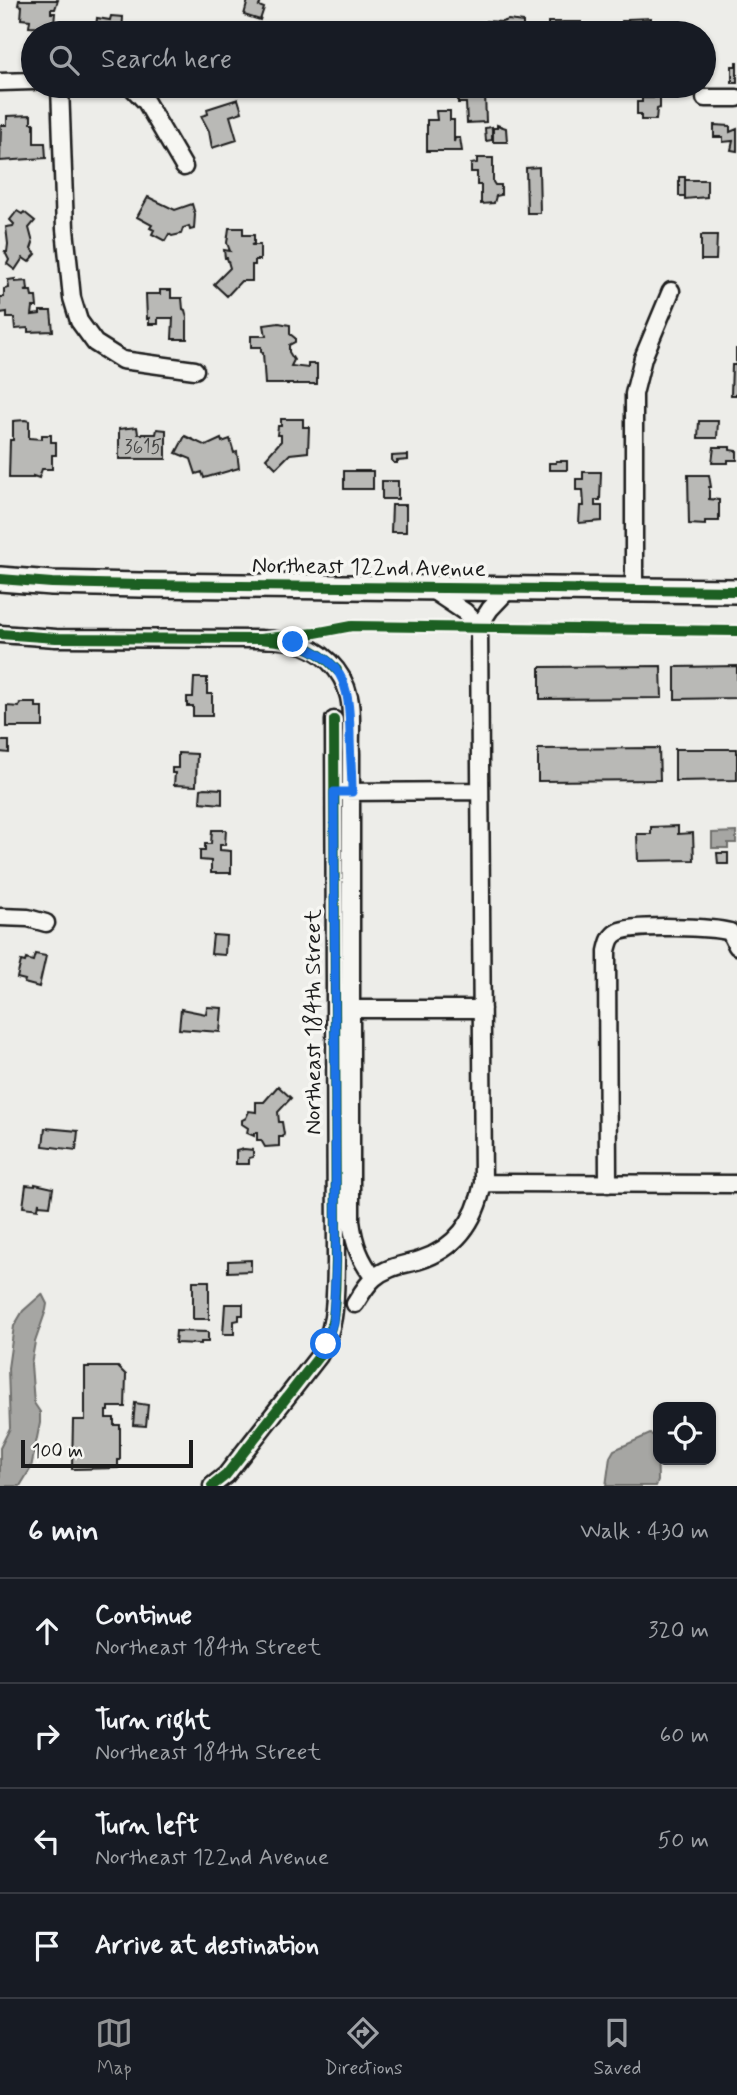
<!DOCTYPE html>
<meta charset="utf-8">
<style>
body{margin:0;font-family:Mynerve,sans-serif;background:#242831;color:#f1f3f6}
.controls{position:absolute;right:21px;bottom:21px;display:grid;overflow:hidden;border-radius:14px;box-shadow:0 2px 5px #0004}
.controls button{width:63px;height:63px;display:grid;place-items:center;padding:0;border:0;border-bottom:2px solid #363941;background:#171b24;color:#f1f3f6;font:35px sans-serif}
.scale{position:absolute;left:21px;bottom:18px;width:172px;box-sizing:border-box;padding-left:7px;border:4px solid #1c1c1c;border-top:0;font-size:19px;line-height:24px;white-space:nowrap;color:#1c1c1c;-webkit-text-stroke:5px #f6f6f2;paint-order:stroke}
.stop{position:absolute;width:21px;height:21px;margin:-16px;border:5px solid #1a73e8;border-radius:50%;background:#fff}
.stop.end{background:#1a73e8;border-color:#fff;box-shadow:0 2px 7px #0008}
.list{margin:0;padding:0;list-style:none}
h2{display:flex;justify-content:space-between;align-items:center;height:91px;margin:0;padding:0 28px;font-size:30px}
h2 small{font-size:23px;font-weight:400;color:#9ea1a6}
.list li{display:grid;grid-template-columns:46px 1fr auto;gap:21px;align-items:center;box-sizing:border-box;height:105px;padding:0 28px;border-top:2px solid #363941}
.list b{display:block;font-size:26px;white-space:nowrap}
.list p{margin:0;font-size:23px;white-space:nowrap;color:#9ea1a6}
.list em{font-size:23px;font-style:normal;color:#9ea1a6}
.icon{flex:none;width:38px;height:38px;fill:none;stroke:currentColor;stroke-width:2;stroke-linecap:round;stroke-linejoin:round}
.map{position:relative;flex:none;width:737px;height:1486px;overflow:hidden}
.search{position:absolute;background:#171b24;box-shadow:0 2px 5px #0004;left:21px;right:21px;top:21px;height:77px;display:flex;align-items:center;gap:18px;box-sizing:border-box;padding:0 24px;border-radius:38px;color:#9ea1a6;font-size:26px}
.sheet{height:511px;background:#171b24}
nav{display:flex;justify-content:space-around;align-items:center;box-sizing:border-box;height:98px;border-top:2px solid #363941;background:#171b24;font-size:19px;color:#9ea1a6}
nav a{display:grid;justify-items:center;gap:4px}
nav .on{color:#919294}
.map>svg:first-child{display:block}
</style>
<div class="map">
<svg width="737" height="1486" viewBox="0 0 737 1486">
<rect width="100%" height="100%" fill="#edede9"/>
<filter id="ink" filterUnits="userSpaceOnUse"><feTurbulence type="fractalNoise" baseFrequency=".0143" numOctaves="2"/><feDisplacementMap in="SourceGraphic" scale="14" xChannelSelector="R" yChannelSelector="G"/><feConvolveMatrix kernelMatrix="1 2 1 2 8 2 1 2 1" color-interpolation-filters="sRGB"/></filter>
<g filter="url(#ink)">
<path fill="#a6a6a3" stroke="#6f6f6d" stroke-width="2" d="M736,832V843H728V848H712V833Z
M42,1294L47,1304L46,1310L35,1342L31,1364L34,1403L40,1412V1423L31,1468L20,1486H0V1448L10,1428L8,1368L14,1326L23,1311Z
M650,1434L655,1436L657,1442L658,1481L656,1486H606L610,1457L614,1450Z"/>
<path fill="#b9b9b6" stroke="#1c1c1c" stroke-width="2" d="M19,0H58L55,9H51V13H55L54,24H52L50,28L29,27L30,20L21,19L22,6L18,5Z
M248,0H262L259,6L264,8L260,20L244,15Z
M111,16L123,17L122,33H90L91,26L96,27L97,18L110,20Z
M651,18V32L654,33H620L622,21H628V19Z
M508,20L523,22V33H486V21L502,22Z
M548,22H581V27H596V33H548Z
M736,62H737V83H732V66H736Z
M466,89V94L485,93L486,122L467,123L466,103H458V90Z
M653,96H660V108L657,109L656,120H641V114H637V102H642V98H653Z
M238,99L242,112L230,116L237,140L212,148L209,131L201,116L208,114L207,109Z
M436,111H450V120H454V142L455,138H460L462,151H427V120H437Z
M31,115V123H34V143H45L46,158L0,161L1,125H7V116Z
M497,125L506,128L507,142H493V128H497Z
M714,125L730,126V132L737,129V151L731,150L733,141L723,142V137H714Z
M492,127V140L486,141L485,128Z
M477,158H493V182L495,185H501V195L496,196L494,203L481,204V185H477V172H471V164L477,163Z
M539,167L540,213H527L526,168Z
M679,177H685V196H679Z
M685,180H707V197L685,199Z
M148,197L175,210L192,204L195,214L194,229L190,230L189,226L183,228L181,234L172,236L169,234L165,241L152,234L154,230L150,228L152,225L137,217Z
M17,211L22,214L24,212L35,221L29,228L33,243L31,249L36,254L29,262L23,258L15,270L7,264L9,260L5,252H7L8,244L6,227L13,226L14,224L10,220Z
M229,228H243V235H254V244L251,245H260V260H255V265H252V281H241L227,296L214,284L230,268L227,258H225L224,250L230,251L227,243Z
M701,235H717L716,260H701Z
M15,279V282L27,281L28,290L25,291H31L32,297H36L37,307H33L32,315L40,314V311H51L53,331L28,332V328L15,329L14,318H7V312L0,313V297H4V289L9,288L8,280Z
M160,290H171V298H182L183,309L185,310L187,318V339H172L173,318H158V324H149V318L147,319L146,294H160Z
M279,323L290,325V334L295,338V342L289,345V352L294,360L291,366L308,368V364H317V384H265L263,353L261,352V347H251V336H266L264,325Z
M736,348L737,395H731L732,365H736Z
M281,419H303V427H309L308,452L290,454L276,468L266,458L281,441V435H277L278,426H281Z
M25,420L29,421V438L42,439V435H51V442H56V455H52V469H42L39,478L33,476V478H9L10,440H13V421Z
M699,421H718L717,438H698Z
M137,427L138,434H156L157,429L166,430V459H119V429Z
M185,436L206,446L221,439L222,442L230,439L234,453L237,452L239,468L204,478L202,472L196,474L191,459L176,453Z
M714,447H730V450L737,451V460H728V463H712Z
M408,455V460L397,461V463H394L392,460V456Z
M556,461H567V470H549V463H556Z
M344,471H373V489H344Z
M583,472H601L600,500H595V506H602V521L579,523L580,506H584L583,490H576V479H583Z
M688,475H709L711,487H709V499L719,500V521H705V525L689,524Z
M382,481H398V499H382Z
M392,505H406V532H391Z
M661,666L662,698L540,699V667Z
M737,666V698L675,699V667Z
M194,678H207V694H212V716H193V706H187V697H193Z
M20,703H36V707H43V727H7V706L19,707Z
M0,741H9V753L0,752Z
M659,748L660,780L538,781V749Z
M675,749H737V780L675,781Z
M178,753L197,754L196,786L174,785L175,773H172V768H178Z
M204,788L222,789V804L200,802L201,789Z
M678,826V834L693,833L694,860L638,861L637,834H651V827Z
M212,830H226L225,845H220V850L231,851V873H211V861L200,860V850H205V844H211Z
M717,853H728V864H718Z
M213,935L226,936L225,955L211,954Z
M35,954L46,956L39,987L24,983L25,980L17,978L21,961L25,962L26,959L33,961Z
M207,1007L222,1008L220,1032L179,1029L181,1009L206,1014Z
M278,1086L291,1098L278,1112L279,1122H282L284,1134L283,1137H279V1146L265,1147L261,1140H257V1133H254V1136L247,1133L248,1128L242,1124V1120L246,1118L249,1111L256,1112V1102H264Z
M45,1128L78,1131L76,1150L43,1146Z
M244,1149L253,1150V1157L249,1158V1164H236V1151Z
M35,1184L53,1188L50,1206L39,1205V1202L38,1209L23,1207L26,1185L35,1186Z
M251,1260V1271L228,1272V1261Z
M193,1281H209V1319H193Z
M225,1304H243V1315H239V1320L234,1321V1334H223Z
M176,1331L208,1332V1342H201V1344L175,1343Z
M85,1367H118L126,1375L125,1407H109V1411H106V1418H114V1425H120V1460H118V1468L72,1469L73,1420H85Z
M135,1403L148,1405L146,1426L133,1425Z"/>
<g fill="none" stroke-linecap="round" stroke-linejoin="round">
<g stroke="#1c1c1c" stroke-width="21">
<path id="minor" d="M0,82L33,81
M60,86L65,229L72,298L79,321L95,343L122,360L195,370
M131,86L146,102L184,167
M705,98H737
M429,588L465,612L479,626
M634,589V394L643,358L671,291
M0,634L56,638L260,639C270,640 282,639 293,642C321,648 343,670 349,697C353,715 350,735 351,753V1221C354,1244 360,1260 374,1278
M342,792L480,791
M0,917L28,918L46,923
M351,1009H482
M483,1183L737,1184
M608,1184L607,951C609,943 610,936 618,932C632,924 714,927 730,932L737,946
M355,1304C360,1296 366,1285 374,1278C388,1266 404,1265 420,1260C457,1248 476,1220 483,1183L479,626L490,609L510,588
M212,1486L226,1475L319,1356C337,1328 335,1295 336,1262L334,720"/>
</g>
<g stroke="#1c1c1c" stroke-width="28">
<path id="highway" d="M0,579L52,583L140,585L737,591"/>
</g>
<use href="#minor" stroke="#f6f6f2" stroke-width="16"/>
<use href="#highway" stroke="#f6f6f2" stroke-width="23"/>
<g stroke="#f6f6f2" stroke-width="15">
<path id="cycleway" d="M0,579L52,583L140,585L737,591
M0,634L56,638L260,639C294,642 313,644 337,670
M260,639L315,633L352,626L737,631
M212,1486L226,1475L319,1356C337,1328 335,1295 336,1262L334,720"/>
</g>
<use href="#cycleway" stroke="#1b5e20" stroke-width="10"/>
</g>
</g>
<g fill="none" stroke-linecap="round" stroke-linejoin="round" filter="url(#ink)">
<path stroke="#1a73e8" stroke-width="9" d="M293,642C343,661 349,681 350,733C350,753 352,772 352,792H334L336,1262L333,1322L326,1344"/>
</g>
<g text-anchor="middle" stroke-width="7" stroke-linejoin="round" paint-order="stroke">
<g font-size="19" fill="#434342">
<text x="143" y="453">3615</text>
</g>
<g font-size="23" fill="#1c1c1c" stroke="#f6f6f2">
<text transform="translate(369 566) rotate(1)" y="8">Northeast 122nd Avenue</text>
<text transform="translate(312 1022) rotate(-90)" y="8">Northeast 184th Street</text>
</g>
</g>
</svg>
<div class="controls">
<button><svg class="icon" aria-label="locate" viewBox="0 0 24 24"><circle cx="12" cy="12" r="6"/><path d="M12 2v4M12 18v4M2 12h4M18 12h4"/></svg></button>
</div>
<div class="scale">100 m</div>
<div class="stop" style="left:326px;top:1344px"></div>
<div class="stop end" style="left:293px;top:642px"></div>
<div class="search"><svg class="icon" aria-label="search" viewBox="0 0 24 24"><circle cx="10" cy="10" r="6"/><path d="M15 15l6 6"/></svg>Search here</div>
</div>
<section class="sheet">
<h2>6 min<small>Walk · 430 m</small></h2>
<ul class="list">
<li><svg class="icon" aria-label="ahead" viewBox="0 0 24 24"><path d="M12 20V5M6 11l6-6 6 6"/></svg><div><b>Continue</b><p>Northeast 184th Street</p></div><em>320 m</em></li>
<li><svg class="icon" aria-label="right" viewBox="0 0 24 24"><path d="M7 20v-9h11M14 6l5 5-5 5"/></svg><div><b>Turn right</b><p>Northeast 184th Street</p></div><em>60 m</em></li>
<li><svg class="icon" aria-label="left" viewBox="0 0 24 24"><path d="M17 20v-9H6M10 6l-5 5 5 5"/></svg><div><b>Turn left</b><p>Northeast 122nd Avenue</p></div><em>50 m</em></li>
<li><svg class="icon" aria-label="arrive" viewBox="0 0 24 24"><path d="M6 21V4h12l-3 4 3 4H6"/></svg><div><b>Arrive at destination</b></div></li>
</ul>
</section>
<nav>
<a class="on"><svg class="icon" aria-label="map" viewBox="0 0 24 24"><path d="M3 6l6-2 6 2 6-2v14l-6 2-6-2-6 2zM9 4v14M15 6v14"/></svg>Map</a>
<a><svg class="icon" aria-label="directions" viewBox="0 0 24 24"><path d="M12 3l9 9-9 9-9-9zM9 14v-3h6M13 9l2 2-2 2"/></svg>Directions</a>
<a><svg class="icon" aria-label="saved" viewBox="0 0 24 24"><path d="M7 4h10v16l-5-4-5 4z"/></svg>Saved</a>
</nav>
